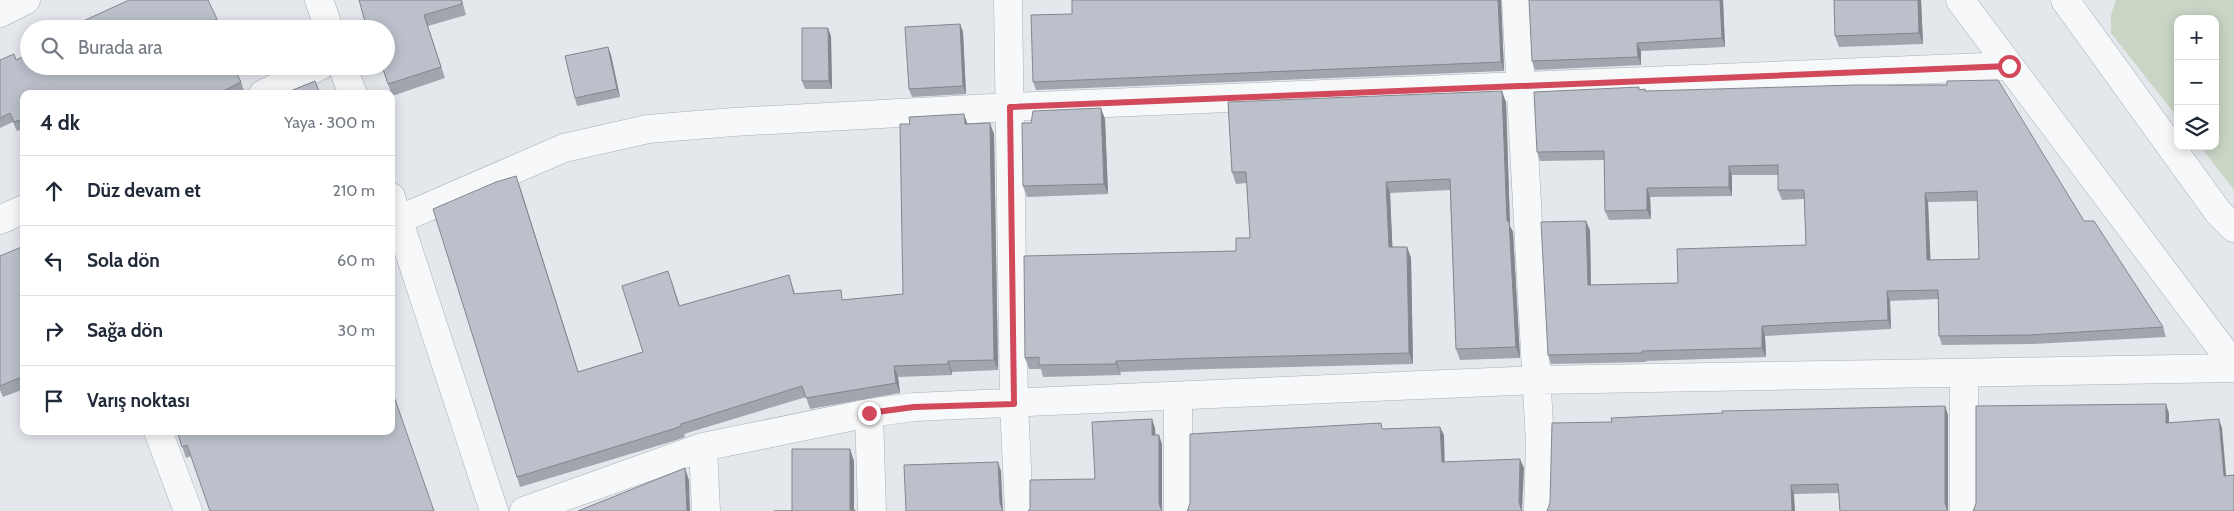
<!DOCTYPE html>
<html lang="tr">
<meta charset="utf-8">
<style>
body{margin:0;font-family:Cabin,sans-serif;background:#f2f2f3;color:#1f2937}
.controls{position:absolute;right:15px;top:15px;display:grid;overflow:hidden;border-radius:10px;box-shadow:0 2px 12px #0003}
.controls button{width:45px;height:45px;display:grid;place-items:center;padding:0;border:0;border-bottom:1px solid #e0e1e3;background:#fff;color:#1f2937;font:25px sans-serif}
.stop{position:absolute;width:15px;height:15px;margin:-11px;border:4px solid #d1495b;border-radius:50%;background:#fff}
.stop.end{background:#d1495b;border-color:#fff;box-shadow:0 1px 5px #0008}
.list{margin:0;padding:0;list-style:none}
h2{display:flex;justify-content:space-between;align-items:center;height:65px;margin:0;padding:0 20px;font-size:21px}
h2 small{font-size:16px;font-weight:400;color:#747a83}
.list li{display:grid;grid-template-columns:32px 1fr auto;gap:15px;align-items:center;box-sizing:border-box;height:70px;padding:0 20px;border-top:1px solid #e0e1e3}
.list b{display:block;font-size:19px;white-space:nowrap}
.list em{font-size:16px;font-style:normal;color:#747a83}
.icon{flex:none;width:28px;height:28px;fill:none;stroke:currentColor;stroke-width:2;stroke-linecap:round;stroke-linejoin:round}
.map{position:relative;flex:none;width:2234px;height:511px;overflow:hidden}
.search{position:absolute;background:#fff;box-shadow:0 2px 12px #0003;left:20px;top:20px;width:375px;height:55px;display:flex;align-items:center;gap:12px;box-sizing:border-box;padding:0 18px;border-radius:28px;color:#747a83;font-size:19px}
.panel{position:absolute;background:#fff;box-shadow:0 2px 12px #0003;left:20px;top:90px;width:375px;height:345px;border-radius:10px}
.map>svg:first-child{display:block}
</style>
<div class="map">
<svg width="2234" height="511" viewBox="0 0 2234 511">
<rect width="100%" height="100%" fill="#e4e7ec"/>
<path fill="#c9d6c5" d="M2116,0H2234V190L2200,146H2215V19H2178V118L2111,33V15Z"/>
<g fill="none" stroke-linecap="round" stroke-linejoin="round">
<g stroke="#a9aeb7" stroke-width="29">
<path id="minor" d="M319,0L329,29
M1008,0L1014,404L1019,511
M1516,0L1540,444L1538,511
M1960,0L2234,365
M2065,0L2218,212L2234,228
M342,66L353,94
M263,94L320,66
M391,197L494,511
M0,220L24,209
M391,223L564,148L648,129L733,122L1010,107L2009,66
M1178,397V511
M869,413L872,511
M158,431L188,511
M703,447L706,511
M524,511L703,447L869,413L914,407L1537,380L2234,368
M1964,511V373"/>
</g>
<g stroke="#a9aeb7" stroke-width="29">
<path id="tertiary" d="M0,13L26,0"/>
</g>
<use href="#minor" stroke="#f7f8fa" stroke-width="28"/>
<use href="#tertiary" stroke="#f7f8fa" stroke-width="28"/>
</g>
<path fill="#a1a5ae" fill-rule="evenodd" d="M462,0L466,15L428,26L445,78L392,96L388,84L386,29Z
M1072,0H1501L1504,71L1036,90L1033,82L1072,14Z
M1723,0L1725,47L1641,51V65L1535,70L1532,61Z
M1834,0H1921L1923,44L1839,47L1835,36Z
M217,19L220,27L217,29H66Z
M960,24L963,32L966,94L912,97L909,89Z
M831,36L832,89H805L802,81Z
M608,47L611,55L620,97L577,106L575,98Z
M0,60H16L241,82L244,91L238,94H24L23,129L17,131L13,122L0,128Z
M1645,89L1646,91L2084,221L2163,327L2166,337L2033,344L1942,345L1939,336L1938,299L1890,301L1891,329L1765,336L1766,357L1646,361V362L1551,364L1548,355L1590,230L1591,285L1678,283L1806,245L1804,199L1782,200L1778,190V175H1732V196L1650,197L1651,219L1609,220L1605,211L1604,160L1540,161L1537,152L1640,90ZM1977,201L1979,259L1930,260L1928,202Z
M1506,102L1510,226L1513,232L1520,358L1460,360L1456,349L1450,190L1390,193L1392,247H1407L1411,258L1413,364L1209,369L1120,372L1121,375L1043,377L1041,369H1029L1025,358L1236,251L1250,238L1247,183L1236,184L1232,172Z
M1105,119L1108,194L1027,197L1023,186Z
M968,124L994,134L998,370L952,372V375L898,377L900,393L810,409L806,397L684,434L685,437L677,440L520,487L517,477L520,187L578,372L643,352L672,282L680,306L789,275L795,294L844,300L903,294Z
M24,246V389L3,397L0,390V256Z
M1945,406L1948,415V511L1839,493L1794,494L1612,422Z
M177,431H391L191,456L186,458Z"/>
<path fill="#83868d" d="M1498,0H1501L1504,71L1501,62Z
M1720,0H1723L1725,47L1722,38Z
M1918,0H1921L1923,44L1919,33Z
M960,24L963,32L966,94L963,86Z
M828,28L831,36L832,89L829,81Z
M1637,43L1641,51V65L1638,57Z
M608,47L611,55L620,97L617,89Z
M1502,91L1506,102L1510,226L1513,232L1520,358L1516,347L1507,221Z
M1101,108L1105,119L1108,194L1104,184Z
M964,114L968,125L965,124Z
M990,123L994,134L998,370L994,360Z
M1729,166L1732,175V196L1729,187Z
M516,176L520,187L582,383L578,372Z
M1386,182L1390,193L1393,258L1389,247Z
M1647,188L1650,197L1651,219L1647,210Z
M1925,193L1928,202L1931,270L1927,260Z
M1586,221L1590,230L1591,295L1588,285Z
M1407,247L1411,258L1413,364L1409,353Z
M1887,291L1890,301L1891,329L1888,320Z
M1762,326L1765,336L1766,357L1762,348Z
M948,361L952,372V375L948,364Z
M1116,361L1120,372L1121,375L1116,364Z
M894,366L898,377L900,393L896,383Z
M2166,404L2169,413V432L2166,423Z
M1945,406L1948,415V511L1945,503Z
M1152,419L1155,428L1156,444L1152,435Z
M2219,419L2222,428L2227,485L2224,476Z
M1440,427L1444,435L1445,471L1442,462Z
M1159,435L1162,444V511L1159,503Z
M850,449L854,461V511L850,510Z
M1520,459L1524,468L1522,511L1519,502Z
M998,462L1001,471L1003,511L1000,503Z
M685,468L689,480L690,511H687Z
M1791,485L1794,494L1795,511H1792Z"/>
<path fill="#bbc0ca" stroke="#83868d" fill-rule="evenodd" d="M129,0H208L217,19L211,22L214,29H66Z
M359,0H461L462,4L424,15L441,67L388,84L382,66H386V29H367Z
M1072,0H1498L1501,62L1033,82L1031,15L1072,14Z
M1529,0H1720L1722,38L1637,43L1638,57L1532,61Z
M1834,0H1918L1919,33L1835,36Z
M960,24L963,86L909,89L905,27Z
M802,28H828L829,81H802Z
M608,47L617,89L575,98L565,56Z
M14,54L16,60L29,54V66H233L241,82L217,94H24V132L19,120L14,122L10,113L0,118V60Z
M1998,80L2084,221H2094L2163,327L2030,335L1939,336L1938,290L1887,291L1888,320L1762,326V348L1642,351V353L1548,355L1541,222L1586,221L1588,285L1678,283L1677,249L1806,245L1804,190H1778V165L1729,166V187L1647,188V210L1605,211L1604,151L1537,152L1534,92L1639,87V90L1645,89V91L1856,85H1947V81ZM1977,191L1979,259L1927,260L1925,193Z
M315,81L320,94H283Z
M1502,91L1507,221H1509L1516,347L1456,349L1450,179L1386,182L1389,247H1407L1409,353L1204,358L1116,361V364L1039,365V357L1025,358L1024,256L1236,251V238H1250L1246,172H1232L1228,102Z
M1101,108L1104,184L1023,186L1022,123H1031L1033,111Z
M964,114L965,124L990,123L994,360L948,361V364L894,366L896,383L806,398L802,386L681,424V426L673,429L517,477L433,209L496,182L516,176L578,372L643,352L622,286L668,271L679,306L789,275L794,294L841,290L842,300L903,294L900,124H910L909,117Z
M24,246V376L0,386V256Z
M391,388L434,511H210L187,445L182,447L177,431H391Z
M2166,404V423L2219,419L2224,476L2234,475V511H1973L1974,509L1976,503V406Z
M1945,406V503L1947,509L1948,511H1840L1838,484L1791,485L1792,511H1547L1550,503L1552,423L1612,422L1611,418L1723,413L1722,411Z
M1152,419V435H1159V503L1161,509L1162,511H1028L1030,509V480L1095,479L1092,422Z
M1381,423L1382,429L1440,427L1442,462L1520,459L1519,502L1521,509L1523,511H1187L1188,509L1190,503V434Z
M792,449H850V510H855V511H774H792Z
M998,462L1000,503L1003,511H906L904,465Z
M685,468L687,511H578Z"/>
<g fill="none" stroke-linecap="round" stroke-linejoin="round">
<path stroke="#d1495b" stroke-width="6" d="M869,413L914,407L1014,404L1010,107L2009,66"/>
</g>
</svg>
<div class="controls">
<button>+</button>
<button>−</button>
<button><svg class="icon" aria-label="layers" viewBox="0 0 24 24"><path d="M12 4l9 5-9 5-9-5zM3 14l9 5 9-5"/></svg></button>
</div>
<div class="stop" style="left:2009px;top:66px"></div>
<div class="stop end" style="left:869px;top:413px"></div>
<div class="search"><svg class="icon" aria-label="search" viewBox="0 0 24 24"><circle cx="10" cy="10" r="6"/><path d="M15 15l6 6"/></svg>Burada ara</div>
<section class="panel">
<h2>4 dk<small>Yaya · 300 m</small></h2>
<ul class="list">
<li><svg class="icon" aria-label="ahead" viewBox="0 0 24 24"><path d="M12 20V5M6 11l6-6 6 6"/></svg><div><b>Düz devam et</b></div><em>210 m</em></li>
<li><svg class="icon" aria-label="left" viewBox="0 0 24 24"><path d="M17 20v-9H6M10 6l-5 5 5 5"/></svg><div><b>Sola dön</b></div><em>60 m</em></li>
<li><svg class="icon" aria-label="right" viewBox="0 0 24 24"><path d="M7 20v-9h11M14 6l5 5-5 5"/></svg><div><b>Sağa dön</b></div><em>30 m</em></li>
<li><svg class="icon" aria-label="arrive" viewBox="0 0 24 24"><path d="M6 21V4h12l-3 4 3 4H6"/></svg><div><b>Varış noktası</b></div></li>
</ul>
</section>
</div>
